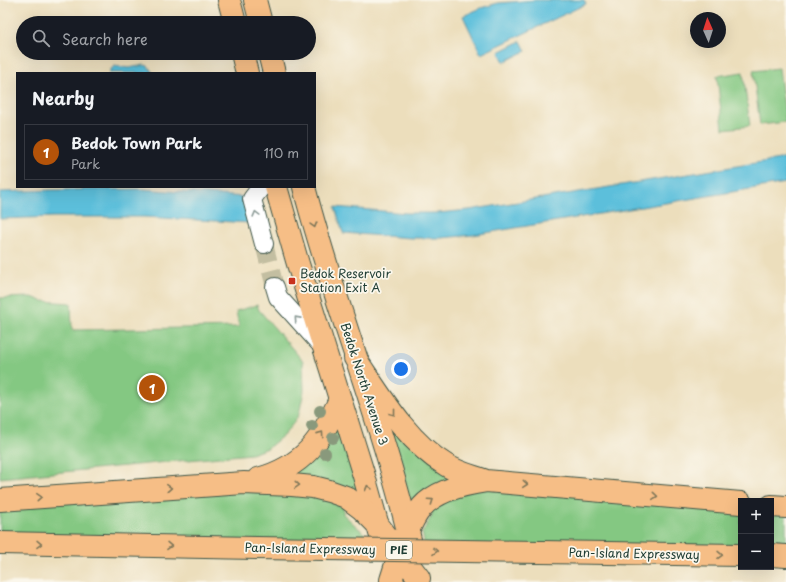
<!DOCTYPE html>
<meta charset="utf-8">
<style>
body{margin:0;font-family:"Playpen Sans",sans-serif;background:#242831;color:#f1f3f6}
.controls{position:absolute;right:12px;bottom:12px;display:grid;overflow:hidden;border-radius:0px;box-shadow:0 4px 16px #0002}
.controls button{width:36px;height:36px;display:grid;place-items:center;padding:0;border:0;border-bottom:1px solid #363941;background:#171b24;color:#f1f3f6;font:20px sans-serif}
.compass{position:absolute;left:690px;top:12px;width:36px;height:36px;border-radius:50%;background:#171b24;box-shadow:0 4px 16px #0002;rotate:357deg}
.you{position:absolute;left:401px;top:369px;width:14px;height:14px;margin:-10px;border:3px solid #fff;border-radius:50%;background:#1a73e8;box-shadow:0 0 0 6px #1a73e833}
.badge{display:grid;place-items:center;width:26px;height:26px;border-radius:50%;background:#b45309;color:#fff;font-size:13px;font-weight:700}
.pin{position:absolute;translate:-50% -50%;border:2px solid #fff;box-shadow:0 1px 4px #0006}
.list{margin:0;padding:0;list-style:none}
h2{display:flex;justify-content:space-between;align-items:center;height:52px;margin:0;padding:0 16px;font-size:17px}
h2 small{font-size:13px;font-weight:400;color:#9ea1a6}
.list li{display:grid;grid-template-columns:26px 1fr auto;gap:12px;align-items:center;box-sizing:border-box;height:56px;margin:0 8px 8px;padding:0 8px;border:1px solid #363941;border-radius:0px}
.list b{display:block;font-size:15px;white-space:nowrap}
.list p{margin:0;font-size:13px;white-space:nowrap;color:#9ea1a6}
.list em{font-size:13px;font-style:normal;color:#9ea1a6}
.icon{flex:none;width:22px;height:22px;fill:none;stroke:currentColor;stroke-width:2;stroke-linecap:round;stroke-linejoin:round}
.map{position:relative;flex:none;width:786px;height:582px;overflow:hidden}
.search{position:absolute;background:#171b24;box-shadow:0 4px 16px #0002;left:16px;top:16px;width:300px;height:44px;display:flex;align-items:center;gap:10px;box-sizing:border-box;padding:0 14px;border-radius:22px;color:#9ea1a6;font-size:15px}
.panel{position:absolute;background:#171b24;box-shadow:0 4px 16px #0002;left:16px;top:72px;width:300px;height:116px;border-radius:0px}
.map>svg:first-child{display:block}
</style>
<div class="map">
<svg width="786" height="582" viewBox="0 0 786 582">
<rect width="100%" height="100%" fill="#fbf7ec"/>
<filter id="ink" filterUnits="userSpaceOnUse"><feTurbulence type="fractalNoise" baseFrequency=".025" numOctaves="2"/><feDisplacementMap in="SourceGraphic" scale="8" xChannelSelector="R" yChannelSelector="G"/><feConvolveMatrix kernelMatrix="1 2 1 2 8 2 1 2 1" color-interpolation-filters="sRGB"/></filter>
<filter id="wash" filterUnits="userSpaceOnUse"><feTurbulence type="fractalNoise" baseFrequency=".012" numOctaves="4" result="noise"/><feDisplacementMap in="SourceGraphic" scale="16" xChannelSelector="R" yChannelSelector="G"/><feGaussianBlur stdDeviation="0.9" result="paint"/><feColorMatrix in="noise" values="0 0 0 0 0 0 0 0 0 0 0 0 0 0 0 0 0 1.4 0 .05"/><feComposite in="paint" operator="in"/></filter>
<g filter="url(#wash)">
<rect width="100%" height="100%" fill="#ecdebc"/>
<path fill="#84c882" stroke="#52825b" d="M779,68L786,122L760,125L753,71Z
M743,72L750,126L723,129L717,76Z
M32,297L42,301L71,303L72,330L239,327L236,311L257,305L259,310L303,361L304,391L299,414L295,421L285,434L268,448L251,454L0,478V298Z
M340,399L378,525L344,497L343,514L367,536L370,549L0,545V500L287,469Z
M382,399L453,470L741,502V554L426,550L422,533L432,515L429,501L409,529Z
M771,505L786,506V555H771Z"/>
<path fill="#5cbfdb" stroke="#3e7e88" d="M536,0H584L586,4L481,54L463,16L481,8L498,3Z
M521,41L526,51L504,62L499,52Z
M144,65L148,66L153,73H109L111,69L115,66L129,68Z
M786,158V183L473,235L441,238H411L343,233L335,207L407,213H438L469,210Z
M143,189L245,197L251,223L144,217H53L0,219V192L51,190Z"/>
</g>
<g filter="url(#ink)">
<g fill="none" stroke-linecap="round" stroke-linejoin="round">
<path stroke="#c3bea1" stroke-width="18" stroke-dasharray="18 9" stroke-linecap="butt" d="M264,244L275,287"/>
<g stroke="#3e5548" stroke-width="20">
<path id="minor" d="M261,187L252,199L264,244
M275,287L278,297L323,347"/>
</g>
<g stroke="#3e5548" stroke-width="24">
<path id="major" d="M229,0L235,23
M255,0L261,23
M242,53L247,73
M269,53L274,73
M276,187L298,264L364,476L380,533
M304,187C335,307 383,423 411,544"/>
</g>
<g stroke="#3e5548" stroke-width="24">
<path id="highway" d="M355,358C380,395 407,442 446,465C458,473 473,476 486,481L741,503
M258,479C303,467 322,440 340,399
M0,500L244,483L292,485L313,487L329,491L346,497L362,509L378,525L419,578L418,582
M771,506L786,507
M0,543L256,548
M541,552L741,555
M771,555L786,556
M393,582L391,580C398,559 407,524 422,507C437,490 465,484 486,481"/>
</g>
<use href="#minor" stroke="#fff" stroke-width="18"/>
<use href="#major" stroke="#f6be86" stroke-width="22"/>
<use href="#highway" stroke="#f6be86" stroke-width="22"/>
<g stroke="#3e5548" stroke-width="24" stroke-linecap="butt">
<path id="highway-bridge" d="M256,548L541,552"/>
</g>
<use href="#highway-bridge" stroke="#f6be86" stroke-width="22"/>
</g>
<g fill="#89997c">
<circle cx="320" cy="411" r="6"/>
<circle cx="312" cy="426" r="6"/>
<circle cx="333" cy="438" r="6"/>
<circle cx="325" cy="453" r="6"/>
</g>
<defs><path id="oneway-chevron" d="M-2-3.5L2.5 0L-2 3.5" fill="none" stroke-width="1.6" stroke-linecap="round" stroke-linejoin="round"/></defs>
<g stroke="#8f9e9a">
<use href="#oneway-chevron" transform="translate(256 214) rotate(-105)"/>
<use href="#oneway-chevron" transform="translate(297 319) rotate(-132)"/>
</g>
<g stroke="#807759">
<use href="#oneway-chevron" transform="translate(314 225) rotate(74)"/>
<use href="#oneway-chevron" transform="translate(393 413) rotate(52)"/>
<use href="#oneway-chevron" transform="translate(321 434) rotate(-55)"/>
<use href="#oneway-chevron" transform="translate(525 484) rotate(5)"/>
<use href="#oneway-chevron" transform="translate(297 485) rotate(4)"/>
<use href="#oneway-chevron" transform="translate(169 488) rotate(-4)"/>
<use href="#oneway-chevron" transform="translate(368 488) rotate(-106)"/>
<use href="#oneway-chevron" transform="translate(655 496) rotate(5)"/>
<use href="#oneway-chevron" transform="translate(39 497) rotate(-4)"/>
<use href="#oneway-chevron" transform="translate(431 501) rotate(-34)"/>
<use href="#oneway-chevron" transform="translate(39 544) rotate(1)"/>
<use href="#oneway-chevron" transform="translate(169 546) rotate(1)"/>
<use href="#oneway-chevron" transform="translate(435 551) rotate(1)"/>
<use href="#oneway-chevron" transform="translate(720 555) rotate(1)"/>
</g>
</g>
<rect fill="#c8321e" stroke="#fbf7ec" stroke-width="1.5" x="288" y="277" width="8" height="8" rx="2"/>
<g text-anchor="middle" stroke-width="3.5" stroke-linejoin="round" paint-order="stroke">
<rect fill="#fbf7ec" stroke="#61756b" stroke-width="1" x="386" y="541" width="26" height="18" rx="3"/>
<g font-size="11" font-weight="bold" fill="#1f3d34">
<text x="399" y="554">PIE</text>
</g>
<g font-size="12" fill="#1f3d34" stroke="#fbf7ec" text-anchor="start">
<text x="300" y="278">Bedok Reservoir<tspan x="300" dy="14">Station Exit A</tspan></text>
</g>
<g font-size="12" fill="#1f3d34" stroke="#fbf7ec">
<text transform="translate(364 384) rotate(72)" y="4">Bedok North Avenue 3</text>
<text transform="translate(310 549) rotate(1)" y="4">Pan-Island Expressway</text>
<text transform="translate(634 554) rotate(1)" y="4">Pan-Island Expressway</text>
</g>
</g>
</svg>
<div class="controls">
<button>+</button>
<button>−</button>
</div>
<svg class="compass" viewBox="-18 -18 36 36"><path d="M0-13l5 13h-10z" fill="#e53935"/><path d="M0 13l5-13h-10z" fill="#9ea1a6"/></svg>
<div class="you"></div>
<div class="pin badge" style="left:152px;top:388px">1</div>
<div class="search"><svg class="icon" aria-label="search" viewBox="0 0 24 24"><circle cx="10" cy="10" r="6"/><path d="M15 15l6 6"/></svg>Search here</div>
<section class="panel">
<h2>Nearby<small></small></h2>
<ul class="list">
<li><span class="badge">1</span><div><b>Bedok Town Park</b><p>Park</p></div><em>110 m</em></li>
</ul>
</section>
</div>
